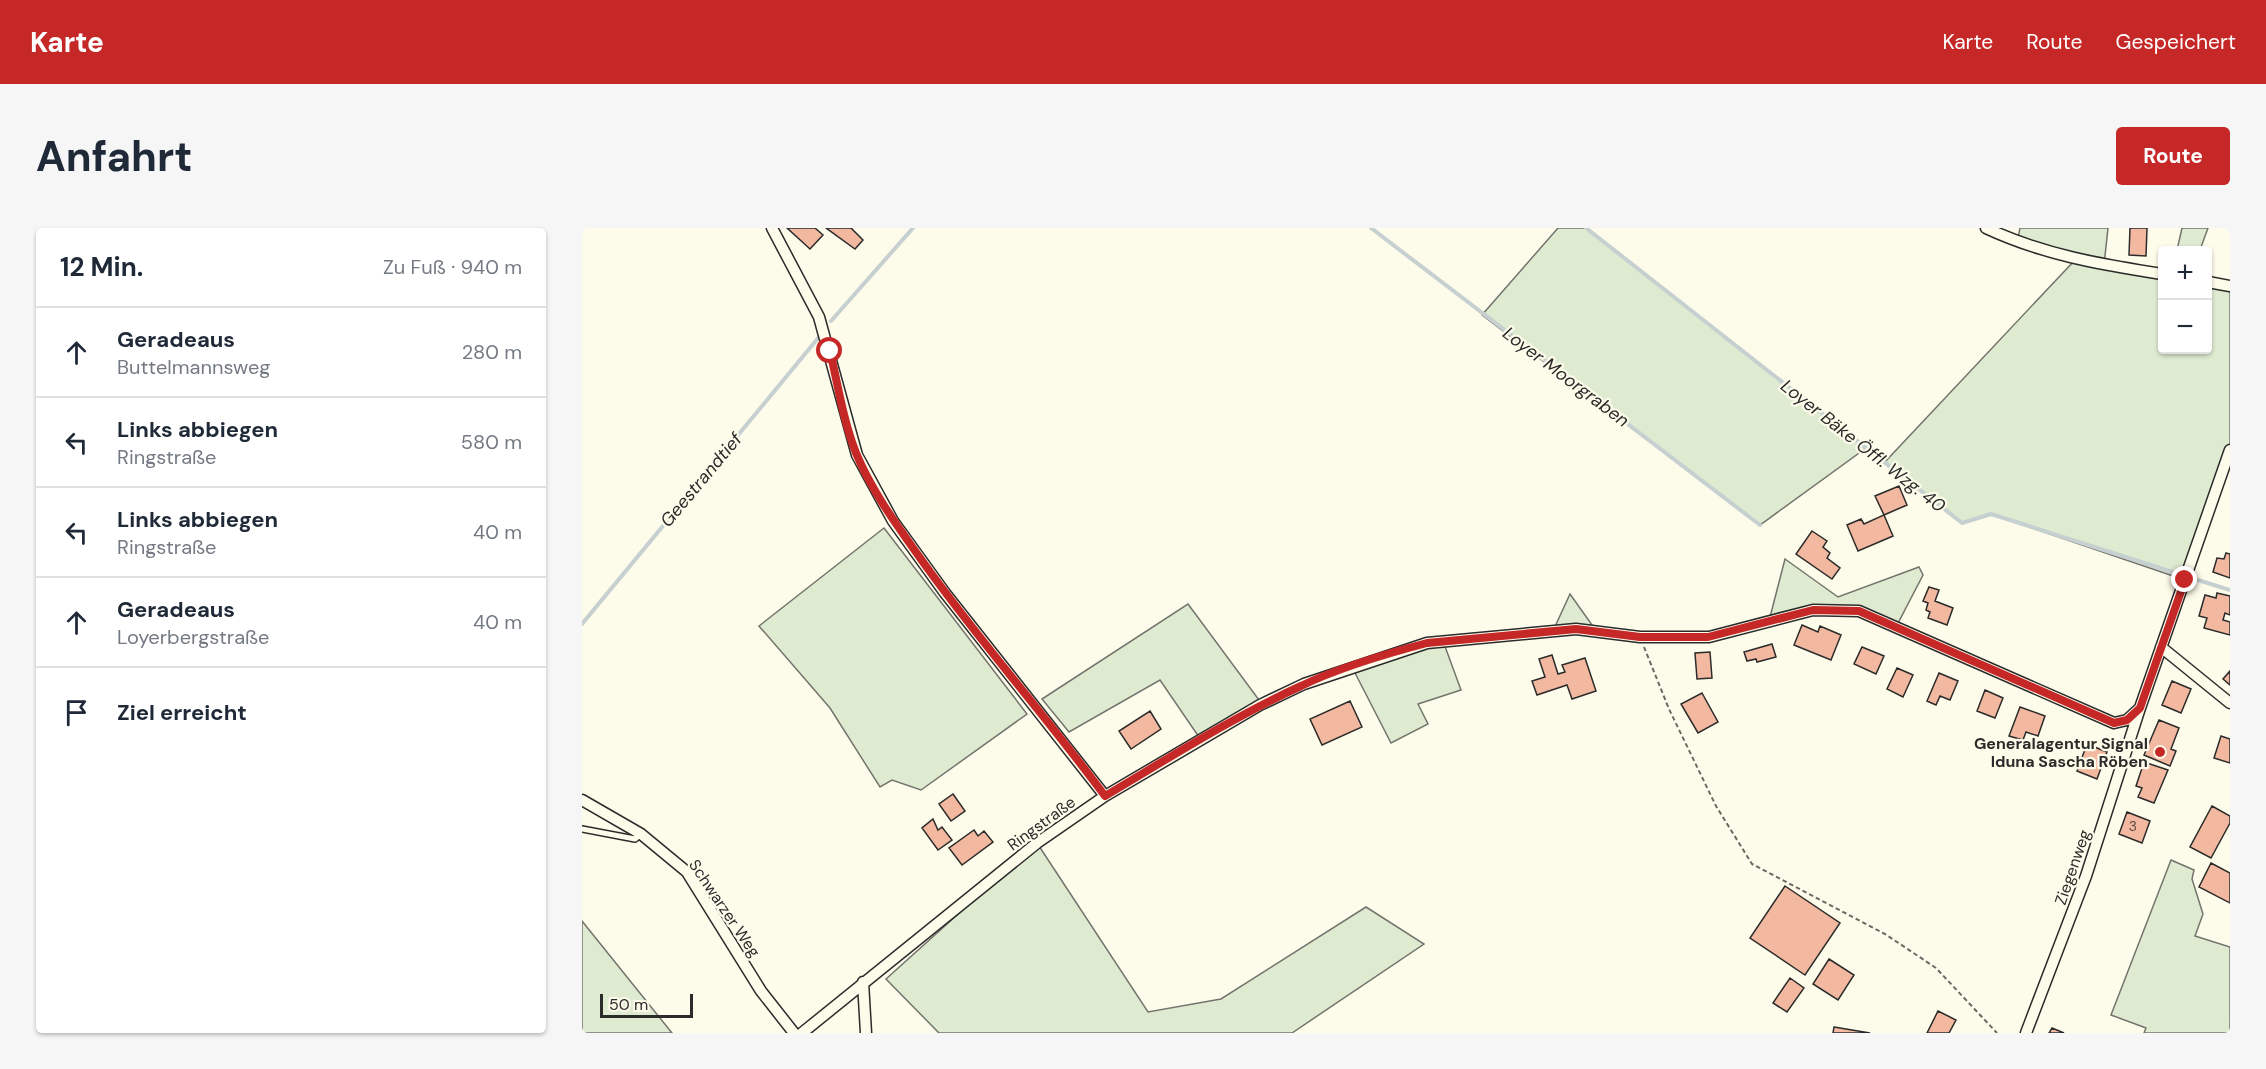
<!DOCTYPE html>
<html lang="de">
<meta charset="utf-8">
<style>
body{margin:0;font-family:"DM Sans",sans-serif;background:#f6f6f7;color:#1f2937}
.controls{position:absolute;right:18px;top:18px;display:grid;overflow:hidden;border-radius:6px;box-shadow:0 2px 4px #0004}
.controls button{width:54px;height:54px;display:grid;place-items:center;padding:0;border:0;border-bottom:2px solid #e0e1e3;background:#fff;color:#1f2937;font:30px sans-serif}
.scale{position:absolute;left:18px;bottom:15px;width:93px;box-sizing:border-box;padding-left:6px;border:3px solid #2b2b2b;border-top:0;font-size:16px;line-height:21px;white-space:nowrap;color:#2b2b2b;-webkit-text-stroke:4px #fdfbea;paint-order:stroke}
.stop{position:absolute;width:18px;height:18px;margin:-14px;border:4px solid #c62828;border-radius:50%;background:#fff}
.stop.end{background:#c62828;border-color:#fff;box-shadow:0 2px 6px #0008}
.list{margin:0;padding:0;list-style:none}
h2{display:flex;justify-content:space-between;align-items:center;height:78px;margin:0;padding:0 24px;font-size:26px}
h2 small{font-size:20px;font-weight:400;color:#747a83}
.list li{display:grid;grid-template-columns:39px 1fr auto;gap:18px;align-items:center;box-sizing:border-box;height:90px;padding:0 24px;border-top:2px solid #e0e1e3}
.list b{display:block;font-size:22px;white-space:nowrap}
.list p{margin:0;font-size:20px;white-space:nowrap;color:#747a83}
.list em{font-size:20px;font-style:normal;color:#747a83}
.icon{flex:none;width:33px;height:33px;fill:none;stroke:currentColor;stroke-width:2;stroke-linecap:round;stroke-linejoin:round}
.map{position:relative;flex:none;width:1648px;height:805px;overflow:hidden;border-radius:6px}
header{display:flex;align-items:center;gap:36px;box-sizing:border-box;height:84px;padding:0 30px;background:#c62828;color:#fff}
header strong{font-size:28px}
nav{display:flex;gap:33px;margin-inline-start:auto;font-size:21px}
.intro{display:flex;align-items:center;justify-content:space-between;box-sizing:border-box;height:144px;padding:0 36px}
h1{margin:0;font-size:42px}
.button{padding:15px 27px;border-radius:6px;background:#c62828;color:#fff;font-size:21px;font-weight:700}
main{display:flex;gap:36px;padding:0 36px}
aside{flex:1;background:#fff;border-radius:6px;box-shadow:0 2px 4px #0004}
.map>svg:first-child{display:block}
</style>
<header>
<strong>Karte</strong>
<nav><a>Karte</a><a>Route</a><a>Gespeichert</a></nav>
</header>
<div class="intro"><h1>Anfahrt</h1><a class="button">Route</a></div>
<main>
<aside>
<h2>12 Min.<small>Zu Fuß · 940 m</small></h2>
<ul class="list">
<li><svg class="icon" aria-label="ahead" viewBox="0 0 24 24"><path d="M12 20V5M6 11l6-6 6 6"/></svg><div><b>Geradeaus</b><p>Buttelmannsweg</p></div><em>280 m</em></li>
<li><svg class="icon" aria-label="left" viewBox="0 0 24 24"><path d="M17 20v-9H6M10 6l-5 5 5 5"/></svg><div><b>Links abbiegen</b><p>Ringstraße</p></div><em>580 m</em></li>
<li><svg class="icon" aria-label="left" viewBox="0 0 24 24"><path d="M17 20v-9H6M10 6l-5 5 5 5"/></svg><div><b>Links abbiegen</b><p>Ringstraße</p></div><em>40 m</em></li>
<li><svg class="icon" aria-label="ahead" viewBox="0 0 24 24"><path d="M12 20V5M6 11l6-6 6 6"/></svg><div><b>Geradeaus</b><p>Loyerbergstraße</p></div><em>40 m</em></li>
<li><svg class="icon" aria-label="arrive" viewBox="0 0 24 24"><path d="M6 21V4h12l-3 4 3 4H6"/></svg><div><b>Ziel erreicht</b></div></li>
</ul>
</aside>
<div class="map">
<svg width="1648" height="805" viewBox="0 0 1648 805">
<rect width="100%" height="100%" fill="#fdfbea"/>
<path fill="#deebd1" stroke="#74746e" stroke-width="1.5" d="M976,0H1004L1284,220L1178,297L900,87Z
M1438,0H1526L1522,37L1580,46V122H1626V54L1648,58V222L1603,352L1409,286L1380,295L1302,235L1492,33L1435,15Z
M1600,0H1626L1618,22H1595Z
M302,300L445,486L339,562L310,552L298,559L248,480L177,398Z
M1203,331L1256,369L1337,339L1341,347L1314,399L1256,380L1187,393Z
M988,366L1015,404L971,403Z
M606,376L680,476L619,512L578,452L487,504L460,471Z
M861,413L879,462L836,476L846,496L809,515L770,439Z
M455,615L566,784L639,771L784,679L842,716L710,805H357L304,751Z
M1589,632L1612,642L1610,651L1621,686L1613,708L1648,719V805H1562L1564,800L1529,787Z
M0,693L90,805H0Z"/>
<g fill="none" stroke-linecap="round" stroke-linejoin="round">
<path stroke="#c7d0d0" stroke-width="4" d="M789,0L1178,297
M1004,0L1380,295L1409,286L1597,346
M249,93L331,0
M1616,352L1648,362
M0,396L237,109"/>
</g>
<path fill="#f2b8a0" stroke="#2b2b2b" stroke-width="1.5" d="M205,0H233L241,7L228,21Z
M244,0H269L281,12L273,21Z
M1548,0H1565L1564,28L1547,27Z
M1317,258L1325,277L1302,287L1311,308L1276,323L1265,297L1279,291L1282,296L1302,287L1293,268Z
M1230,303L1245,313L1241,319L1248,325L1245,330L1258,340L1250,351L1214,326Z
M1644,325L1648,326V350L1631,344L1635,330L1642,331Z
M1347,359L1357,362L1353,373L1371,380L1365,397L1346,390L1348,384L1344,382L1346,375L1341,373Z
M1635,365L1648,368V387L1643,385L1641,392L1648,394V407L1622,400L1625,390L1617,388L1623,367L1634,370Z
M1220,397L1236,404L1238,398L1259,407L1249,432L1212,417Z
M1190,416L1194,429L1175,434L1174,431L1165,433L1162,424Z
M1280,419L1302,428L1294,446L1272,436Z
M1128,424L1130,450L1115,451L1113,425Z
M970,427L976,446L983,444L980,437L1003,430L1014,463L990,471L985,457L955,467L950,453L963,449L957,431Z
M1315,440L1331,447L1321,469L1305,461Z
M1648,443V457L1641,451Z
M1357,445L1376,453L1368,472L1358,468L1354,477L1345,473Z
M1590,453L1609,461L1599,485L1580,477Z
M1403,462L1421,470L1413,490L1395,483Z
M1120,465L1136,494L1116,505L1099,476Z
M768,473L780,499L740,517L728,491Z
M1438,479L1463,488L1456,508L1444,504L1441,512L1427,508Z
M568,483L579,501L549,521L537,503Z
M1577,492L1597,500L1589,521L1594,523L1588,538L1562,527Z
M1639,508L1648,511V535L1632,530Z
M1505,516L1525,524L1515,551L1495,543Z
M1562,534L1586,542L1572,575L1556,569L1560,560L1554,558Z
M371,566L383,583L369,593L357,576Z
M1630,578L1648,588V595L1629,630L1608,619Z
M1545,584L1568,593L1560,615L1537,606Z
M351,591L356,602L360,599L370,612L356,622L340,600Z
M392,602L396,608L402,603L411,614L380,637L367,620Z
M1629,635L1648,645V675L1617,659Z
M1203,658L1258,695L1223,747L1168,710Z
M1247,731L1272,747L1256,772L1231,756Z
M1208,750L1222,760L1205,784L1191,775Z
M1356,783L1374,792L1367,805H1345Z
M1252,799L1288,805H1251Z
M1470,800L1482,805H1467Z"/>
<g fill="none" stroke-linecap="round" stroke-linejoin="round">
<g stroke="#2b2b2b" stroke-width="8">
<path id="lane" d="M0,601L53,611L59,606"/>
</g>
<g stroke="#2b2b2b" stroke-width="13">
<path id="street" d="M190,0L237,89L275,227L311,293L363,365L523,568
M1404,0C1462,27 1517,36 1580,46
M1626,54L1648,58
M1579,419L1648,475
M0,572L59,606L105,644L179,763L212,805
M281,754L284,805
M220,805L455,615L523,568L678,477L722,456L845,415L994,401L1058,409H1127L1231,382L1277,383L1532,495L1545,492L1558,480
M1444,805L1504,648L1558,480L1648,222"/>
</g>
<path stroke="#6a6964" stroke-width="2" stroke-dasharray="4.5 3" stroke-linecap="butt" d="M1062,419L1087,481L1134,578L1170,636L1303,706L1354,740L1415,805"/>
<use href="#lane" stroke="#fdfbea" stroke-width="5"/>
<use href="#street" stroke="#fdfbea" stroke-width="10"/>
</g>
<g fill="none" stroke-linecap="round" stroke-linejoin="round">
<path stroke="#c62828" stroke-width="8" d="M248,123C256,157 261,192 274,225C290,264 317,300 341,334C398,414 464,488 523,568C587,530 651,489 719,458C758,439 803,426 845,415L994,401L1058,409H1126L1231,382L1277,383L1532,495L1545,492L1558,480L1603,352"/>
</g>
<circle fill="#c62828" stroke="#fdfbea" stroke-width="2" cx="1578" cy="524" r="6"/>
<g text-anchor="middle" stroke-width="4.5" stroke-linejoin="round" paint-order="stroke">
<g font-size="14" fill="#5d4e48">
<text x="1551" y="603">3</text>
</g>
<g font-size="16" font-weight="bold" fill="#2b2b2b" stroke="#fdfbea" text-anchor="end">
<text x="1566" y="521">Generalagentur Signal<tspan x="1566" dy="18">Iduna Sascha Röben</tspan></text>
</g>
<g font-size="16" fill="#2b2b2b" stroke="#fdfbea">
<text transform="translate(459 595) rotate(-36)" y="6">Ringstraße</text>
<text transform="translate(1490 639) rotate(-71)" y="6">Ziegenweg</text>
<text transform="translate(143 680) rotate(56)" y="6">Schwarzer Weg</text>
</g>
<g font-size="18" font-style="italic" fill="#2b2b2b" stroke="#fdfbea">
<text transform="translate(984 149) rotate(37)" y="6">Loyer Moorgraben</text>
<text transform="translate(1281 218) rotate(38)" y="6">Loyer Bäke Öffl. Wzg. 40</text>
<text transform="translate(119 252) rotate(-50)" y="6">Geestrandtief</text>
</g>
</g>
</svg>
<div class="controls">
<button>+</button>
<button>−</button>
</div>
<div class="scale">50 m</div>
<div class="stop" style="left:248px;top:123px"></div>
<div class="stop end" style="left:1603px;top:352px"></div>
</div>
</main>
